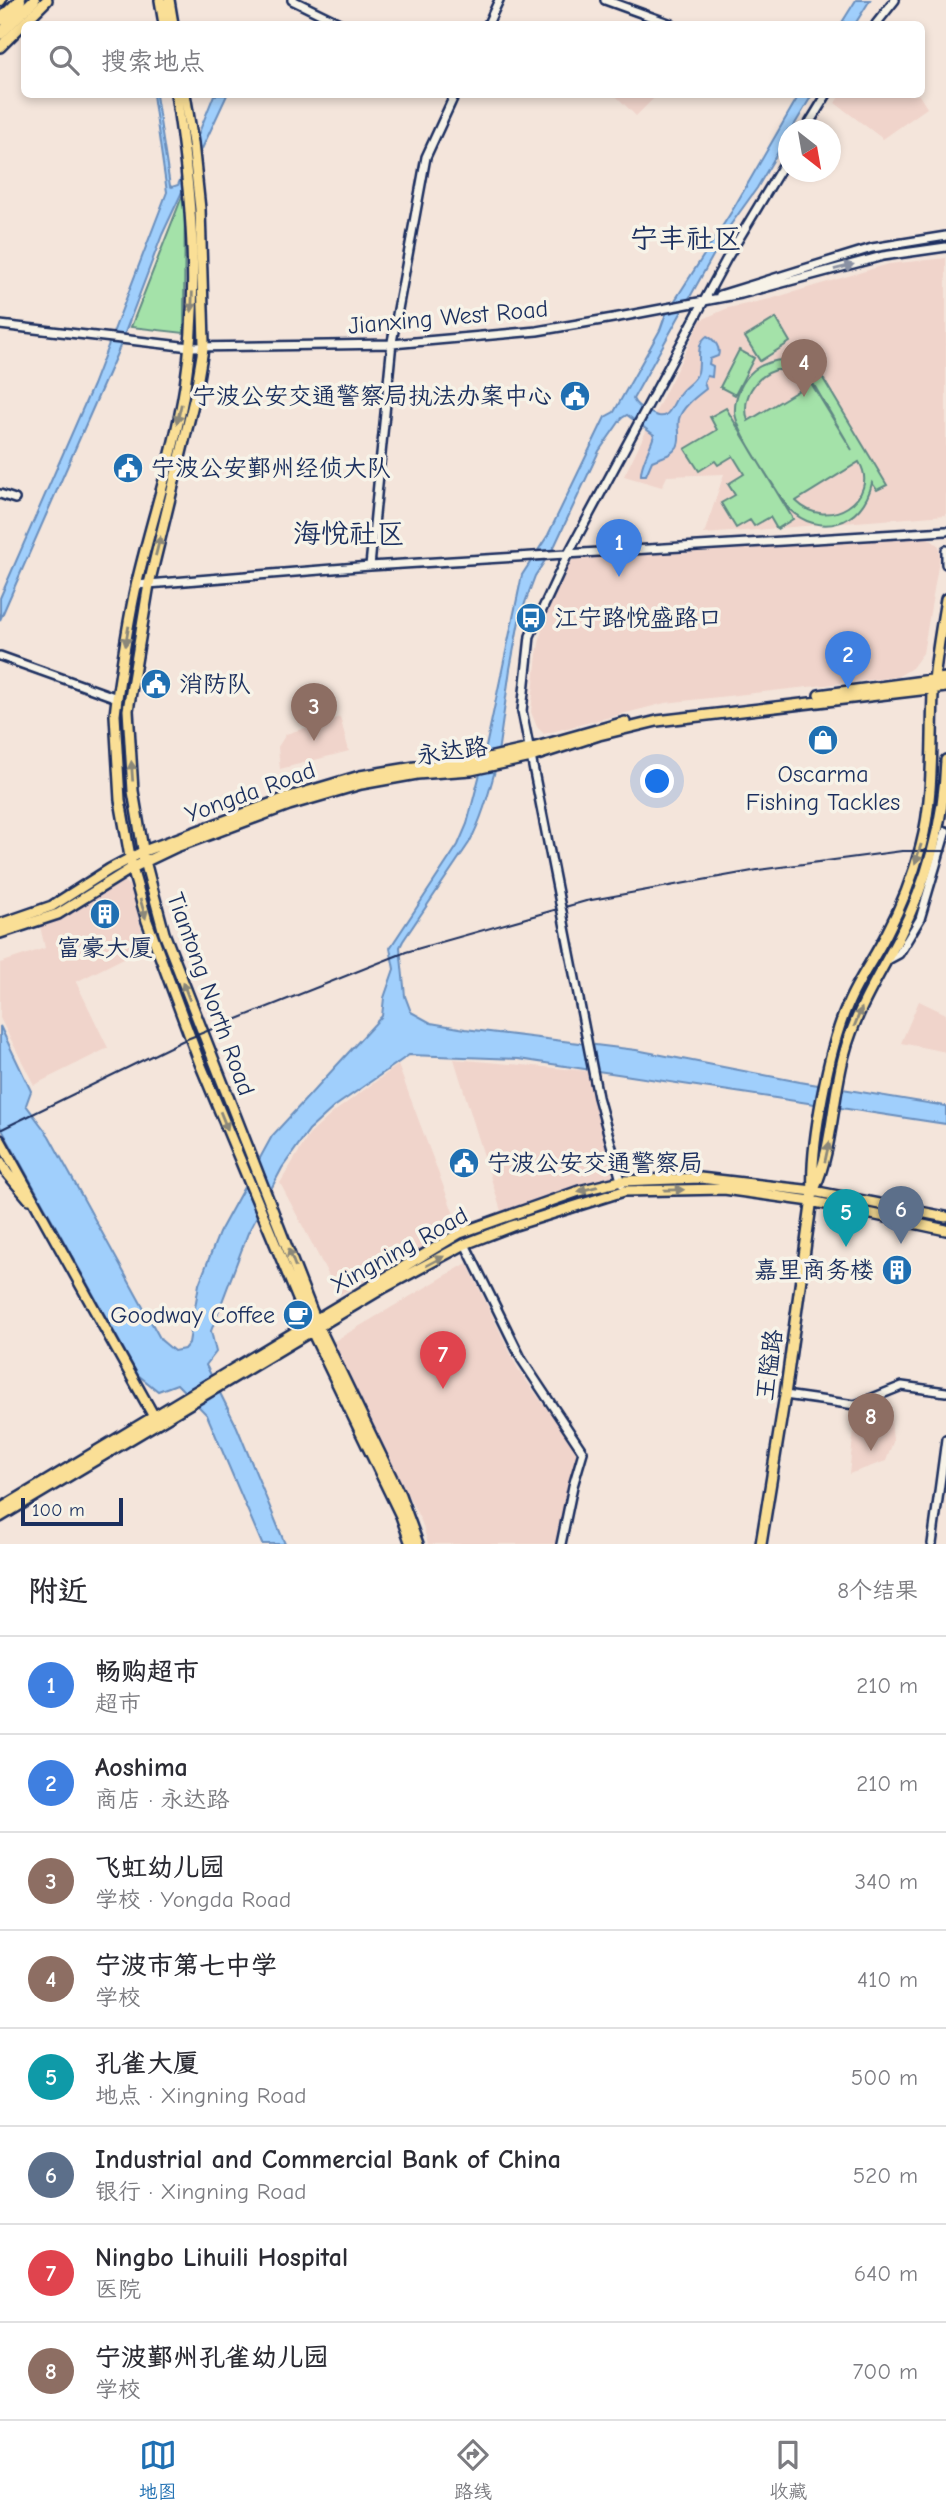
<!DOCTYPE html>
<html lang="zh">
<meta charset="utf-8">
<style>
body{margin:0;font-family:"Comic Neue","LXGW WenKai TC",sans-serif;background:#f2f2f3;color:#2b2b33}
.compass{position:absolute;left:778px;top:119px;width:63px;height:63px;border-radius:50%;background:#fff;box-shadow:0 4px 10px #0003;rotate:149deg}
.scale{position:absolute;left:21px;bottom:18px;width:102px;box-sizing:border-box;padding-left:7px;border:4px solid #1b2f5e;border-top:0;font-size:19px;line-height:24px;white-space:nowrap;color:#1b2f5e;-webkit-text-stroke:5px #f7f3e8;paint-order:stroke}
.you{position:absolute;left:658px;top:782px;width:24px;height:24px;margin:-18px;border:5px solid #fff;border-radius:50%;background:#1a73e8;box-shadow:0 0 0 10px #1a73e833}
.badge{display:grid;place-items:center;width:46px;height:46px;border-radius:50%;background:#1f6fb2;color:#fff;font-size:23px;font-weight:700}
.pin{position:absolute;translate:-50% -58px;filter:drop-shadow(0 2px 4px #0008)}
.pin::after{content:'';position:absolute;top:37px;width:24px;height:21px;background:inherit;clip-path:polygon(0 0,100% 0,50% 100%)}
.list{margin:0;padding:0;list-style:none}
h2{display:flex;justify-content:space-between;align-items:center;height:91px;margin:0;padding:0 28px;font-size:30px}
h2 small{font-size:23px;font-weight:400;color:#7c7c81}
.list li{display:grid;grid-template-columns:46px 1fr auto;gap:21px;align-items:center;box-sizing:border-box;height:98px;padding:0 28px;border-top:2px solid #e1e1e2}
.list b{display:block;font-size:26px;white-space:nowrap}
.list p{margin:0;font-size:23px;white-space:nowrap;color:#7c7c81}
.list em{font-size:23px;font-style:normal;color:#7c7c81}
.icon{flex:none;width:38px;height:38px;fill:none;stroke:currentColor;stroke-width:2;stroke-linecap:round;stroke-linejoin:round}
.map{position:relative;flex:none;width:946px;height:1544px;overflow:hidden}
.search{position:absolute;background:#fff;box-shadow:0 4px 10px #0003;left:21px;right:21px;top:21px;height:77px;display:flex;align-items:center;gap:18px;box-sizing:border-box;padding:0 24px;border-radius:10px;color:#7c7c81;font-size:26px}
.sheet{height:875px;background:#fff}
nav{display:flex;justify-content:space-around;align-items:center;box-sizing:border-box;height:98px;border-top:2px solid #e1e1e2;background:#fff;font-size:19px;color:#7c7c81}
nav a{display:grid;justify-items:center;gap:4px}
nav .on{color:#1f6fb2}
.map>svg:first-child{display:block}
</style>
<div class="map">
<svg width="946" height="1544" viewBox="0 0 946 1544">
<rect width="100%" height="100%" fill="#f4e5db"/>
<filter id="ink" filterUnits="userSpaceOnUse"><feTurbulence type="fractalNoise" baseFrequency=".0143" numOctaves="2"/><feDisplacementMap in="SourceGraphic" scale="14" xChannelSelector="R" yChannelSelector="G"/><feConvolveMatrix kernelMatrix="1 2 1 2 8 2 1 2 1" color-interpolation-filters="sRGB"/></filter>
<g filter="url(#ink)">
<path fill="#f0d4cb" d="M615,95H657L636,116Z
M919,95L927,108L883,139L835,103L840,95Z
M946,258V515L704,534L724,474L667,476L662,487L624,476L701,320L728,308L770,299L889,264Z
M927,537L939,546L940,555L923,653L912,668L897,677L665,703L544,734L537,727L531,712L537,654L545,613L572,560Z
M340,717L349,751L280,769L278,747L286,734Z
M123,881L131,887L146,947L76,982L108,1048L34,1085L0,1018V963L45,948L40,926L74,910L115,882Z
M919,1001L946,1014V1052L901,1043Z
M454,1059L588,1071L613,1177L570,1187L501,1211Z
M398,1065L459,1228L339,1295L280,1183L309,1135L334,1112Z
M467,1263L518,1369L578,1452L559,1544H428L422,1523L331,1343Z
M856,1411L891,1418L893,1442L886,1461L849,1474Z"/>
<path fill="#a4e2a9" stroke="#608884" stroke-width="2" fill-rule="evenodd" d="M185,189L184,333L131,327Z
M776,318L790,342L760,361L745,337Z
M739,350L754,358L735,395L720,387Z
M806,350L887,485L877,490L872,483C863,525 819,539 788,508C775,486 738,436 735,413C734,397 742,380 754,370C768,360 785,358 801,362L798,355ZM776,370C792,369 804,374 814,385L852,450L811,383L748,421C741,398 754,377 776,370ZM859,462C881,498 828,533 796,501Z
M726,408L793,519L777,529L770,517L754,526L750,520L736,528L721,503L735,495L728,484L744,474L733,456L718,465L715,461L699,471L685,449L717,430L710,417Z"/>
<path fill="#a0cffc" stroke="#6b8fbd" stroke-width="2" d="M856,0H870L855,24H841Z
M153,95H156L170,186L172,187L178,185L214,95H227L162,235L118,351L0,620V598L93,385L167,192Z
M799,95H812L792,129L788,130V135L757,188L729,227L633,399C636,406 642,408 649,412C670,425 670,406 680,393C686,385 695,382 698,372C701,359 695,344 707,336C715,340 721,348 718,356L710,359L709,364L713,366L712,377L707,376L704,382L706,389C697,396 682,407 679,419C677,428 682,439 677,447C671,456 660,457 652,461L646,475H641C640,465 651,447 654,435L627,415L622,418L599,451L555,545L535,576L526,600L519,621L510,669L496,767C489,792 482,819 469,843L403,941L400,947L405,996L411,1012L431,1023L465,1029L636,1050L800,1082L946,1106V1124L519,1059L409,1055L334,1107L309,1130L282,1168L248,1233L211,1331L216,1352L206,1365L237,1427L285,1544H262L207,1415L177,1384L158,1391L138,1375L0,1126V1026L31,1091L26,1105L49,1136L161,1340L174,1351L184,1349L189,1343L199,1284L219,1233L272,1136L382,1016L384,998L394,969L390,948L458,845L467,824L482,766L522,575L548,535L605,417L614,412L660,330L665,316L732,211Z"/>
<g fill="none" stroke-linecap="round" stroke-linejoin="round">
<g stroke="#1b2f5e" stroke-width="12">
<path id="minor" d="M292,0L341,24
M605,0L671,24
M488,24L499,0
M876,24L895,0
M805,130L827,94
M720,295L872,248L946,236
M0,325L190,347L392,344L537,331L619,317L741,294L883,256L946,247
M0,494L15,499
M946,550V564
M370,566L392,342L426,157L455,94
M136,585L370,566L946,531
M0,656L117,698
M560,903L522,711L530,636L567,556L726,260L788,157
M562,912L598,1097L622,1184
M886,961L899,954L920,919L946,831
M465,1244L522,1360L583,1452L573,1486L561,1544
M785,1395L855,1405L902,1386L946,1392
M932,1544L946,1439"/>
</g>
<g stroke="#1b2f5e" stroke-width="14">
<path id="major" d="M160,0L164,24
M169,0L173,24
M0,1L1,0
M0,47L47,0
M176,94C191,191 200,289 185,386C175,451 152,518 137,582C128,620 123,659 117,698L115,715L120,800L132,868L147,921L199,1061L308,1323L401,1516L411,1544
M185,94L193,143L200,209L204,343L195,396L149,584L128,710L133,791L145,861L164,933L315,1319L400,1495L418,1544
M819,695L946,678
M0,924L52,906L110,869L144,851L286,798L360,776L415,767L470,762L529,749L625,722
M0,933L58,914L132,868L176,847L289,805L361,784L417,774L471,770L504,763L531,757L599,735L657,721L946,687
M0,1140L157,1422
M0,1161L7,1173L29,1199
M814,1190C833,1147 832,1100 844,1055C855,1013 878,977 898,939C926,884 944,822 946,760
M0,1509L460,1233L579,1191L621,1181L700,1178L813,1191L946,1217
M0,1517L385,1287L465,1244L512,1226L624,1191L724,1189L811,1201L946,1230
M761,1544L785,1395L813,1191C810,1145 829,1047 848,1004C858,980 874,959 886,935C901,907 913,877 921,846C934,797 931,744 933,693C935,661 941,630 946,599"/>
</g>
<g stroke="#1b2f5e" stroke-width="15">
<path id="highway" d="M0,20L20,0
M0,34L34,0"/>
</g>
<use href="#minor" stroke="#f7f3e8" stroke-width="7"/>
<use href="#major" stroke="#fadf96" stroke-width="9"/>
<use href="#highway" stroke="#fadf96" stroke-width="10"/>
<path stroke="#1b2f5e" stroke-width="2" d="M0,1130L182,1041L406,952L586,901L758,870L902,851H946"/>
<g stroke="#1b2f5e" stroke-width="12" stroke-linecap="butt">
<path id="minor-bridge" d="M560,903L562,912"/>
</g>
<use href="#minor-bridge" stroke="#f7f3e8" stroke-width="7"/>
</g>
<defs><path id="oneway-solid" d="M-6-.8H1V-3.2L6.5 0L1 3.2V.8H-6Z" transform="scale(1.75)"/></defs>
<use fill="#8991a3" href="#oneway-solid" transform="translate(844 267) rotate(-15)"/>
<g fill="#8a877a">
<use href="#oneway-solid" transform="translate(192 302) rotate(92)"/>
<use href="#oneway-solid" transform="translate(179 414) rotate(103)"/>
<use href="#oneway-solid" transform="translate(158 546) rotate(-76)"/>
<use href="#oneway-solid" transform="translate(127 636) rotate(100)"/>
<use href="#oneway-solid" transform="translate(132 771) rotate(-94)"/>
<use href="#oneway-solid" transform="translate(918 854) rotate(108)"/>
<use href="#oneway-solid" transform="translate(143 909) rotate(74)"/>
<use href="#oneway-solid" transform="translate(186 991) rotate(-111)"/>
<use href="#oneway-solid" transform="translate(858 1017) rotate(-68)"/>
<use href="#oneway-solid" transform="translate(224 1121) rotate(68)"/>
<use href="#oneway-solid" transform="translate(827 1152) rotate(-78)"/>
<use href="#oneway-solid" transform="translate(588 1189) rotate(166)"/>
<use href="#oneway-solid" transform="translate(674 1190) rotate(-1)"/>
<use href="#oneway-solid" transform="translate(292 1258) rotate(-111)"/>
<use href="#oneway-solid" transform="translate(435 1261) rotate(-28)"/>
</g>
</g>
<defs>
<g id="civic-disc" transform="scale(1.575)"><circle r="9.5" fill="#1f6fb2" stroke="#f7f3e8"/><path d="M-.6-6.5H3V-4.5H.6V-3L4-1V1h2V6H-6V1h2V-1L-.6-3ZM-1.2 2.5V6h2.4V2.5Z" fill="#fff"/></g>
<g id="bus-disc" transform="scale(1.575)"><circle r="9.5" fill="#1f6fb2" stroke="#f7f3e8"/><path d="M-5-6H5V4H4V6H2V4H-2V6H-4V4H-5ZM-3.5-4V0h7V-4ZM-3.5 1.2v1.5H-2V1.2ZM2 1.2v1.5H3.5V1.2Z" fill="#fff"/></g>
<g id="shop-disc" transform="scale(1.575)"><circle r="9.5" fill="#1f6fb2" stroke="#f7f3e8"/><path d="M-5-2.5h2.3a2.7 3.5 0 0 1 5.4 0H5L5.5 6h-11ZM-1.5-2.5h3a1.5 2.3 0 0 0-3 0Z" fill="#fff"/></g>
<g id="building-disc" transform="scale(1.575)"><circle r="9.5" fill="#1f6fb2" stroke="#f7f3e8"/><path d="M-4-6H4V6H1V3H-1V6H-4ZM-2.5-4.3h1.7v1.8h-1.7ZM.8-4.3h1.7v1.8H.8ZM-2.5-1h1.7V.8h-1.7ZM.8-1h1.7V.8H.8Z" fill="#fff"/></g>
<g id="cafe-disc" transform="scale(1.575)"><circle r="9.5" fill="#1f6fb2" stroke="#f7f3e8"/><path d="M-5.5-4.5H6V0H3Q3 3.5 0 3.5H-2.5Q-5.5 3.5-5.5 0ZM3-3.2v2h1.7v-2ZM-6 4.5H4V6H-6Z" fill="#fff"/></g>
</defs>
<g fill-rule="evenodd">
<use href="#civic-disc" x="575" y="396"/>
<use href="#civic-disc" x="128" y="468"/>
<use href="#bus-disc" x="531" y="618"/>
<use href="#civic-disc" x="156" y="684"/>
<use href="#shop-disc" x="823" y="740"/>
<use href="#building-disc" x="105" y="914"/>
<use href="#civic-disc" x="464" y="1163"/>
<use href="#building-disc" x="897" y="1270"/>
<use href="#cafe-disc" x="298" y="1315"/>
</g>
<g text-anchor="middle" stroke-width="7" stroke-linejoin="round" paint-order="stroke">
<g font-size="24" fill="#1b2f5e" stroke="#f7f3e8">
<text transform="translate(448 317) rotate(-5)" y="8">Jianxing West Road</text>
<text transform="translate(452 751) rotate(-8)" y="8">永达路</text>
<text transform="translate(250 792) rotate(-20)" y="8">Yongda Road</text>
<text transform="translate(211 994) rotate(70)" y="8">Tiantong North Road</text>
<text transform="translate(399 1250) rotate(-29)" y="8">Xingning Road</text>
<text transform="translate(769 1365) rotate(-82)" y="8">王隘路</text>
</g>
<g font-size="24" fill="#1b2f5e" stroke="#f7f3e8" text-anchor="start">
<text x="552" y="404" text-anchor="end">宁波公安交通警察局执法办案中心</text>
<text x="151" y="476">宁波公安鄞州经侦大队</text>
<text x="554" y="626">江宁路悦盛路口</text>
<text x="179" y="692">消防队</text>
<text x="823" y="782" text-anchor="middle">Oscarma<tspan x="823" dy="28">Fishing Tackles</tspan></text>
<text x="105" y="956" text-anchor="middle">富豪大厦</text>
<text x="487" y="1171">宁波公安交通警察局</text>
<text x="874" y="1278" text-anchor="end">嘉里商务楼</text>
<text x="275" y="1323" text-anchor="end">Goodway Coffee</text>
</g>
<g font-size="28" fill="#1b2f5e" stroke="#f7f3e8">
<text x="686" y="248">宁丰社区</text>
<text x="349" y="543">海悦社区</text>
</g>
</g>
</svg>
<svg class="compass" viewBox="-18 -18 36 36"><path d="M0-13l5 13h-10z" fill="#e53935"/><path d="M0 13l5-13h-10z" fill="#7c7c81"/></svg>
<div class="scale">100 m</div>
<div class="you"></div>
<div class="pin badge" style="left:619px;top:577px;background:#3f7fe0">1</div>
<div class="pin badge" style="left:848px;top:689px;background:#3f7fe0">2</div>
<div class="pin badge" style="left:314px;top:741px;background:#8d6e63">3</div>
<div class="pin badge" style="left:804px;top:397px;background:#8d6e63">4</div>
<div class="pin badge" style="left:846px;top:1247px;background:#0f9aa8">5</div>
<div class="pin badge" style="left:901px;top:1244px;background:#5c6f8a">6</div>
<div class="pin badge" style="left:443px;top:1389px;background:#e0444e">7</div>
<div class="pin badge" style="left:871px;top:1451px;background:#8d6e63">8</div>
<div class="search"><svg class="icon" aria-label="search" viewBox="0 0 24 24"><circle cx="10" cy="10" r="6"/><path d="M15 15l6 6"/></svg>搜索地点</div>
</div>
<section class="sheet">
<h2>附近<small>8个结果</small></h2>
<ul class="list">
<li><span class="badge" style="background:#3f7fe0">1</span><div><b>畅购超市</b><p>超市</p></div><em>210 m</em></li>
<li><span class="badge" style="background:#3f7fe0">2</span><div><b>Aoshima</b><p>商店 · 永达路</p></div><em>210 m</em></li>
<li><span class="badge" style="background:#8d6e63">3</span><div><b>飞虹幼儿园</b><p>学校 · Yongda Road</p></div><em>340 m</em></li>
<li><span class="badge" style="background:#8d6e63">4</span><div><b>宁波市第七中学</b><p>学校</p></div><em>410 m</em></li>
<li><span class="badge" style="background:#0f9aa8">5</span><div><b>孔雀大厦</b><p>地点 · Xingning Road</p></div><em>500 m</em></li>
<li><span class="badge" style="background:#5c6f8a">6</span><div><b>Industrial and Commercial Bank of China</b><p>银行 · Xingning Road</p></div><em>520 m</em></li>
<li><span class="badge" style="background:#e0444e">7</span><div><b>Ningbo Lihuili Hospital</b><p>医院</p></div><em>640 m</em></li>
<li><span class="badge" style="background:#8d6e63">8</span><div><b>宁波鄞州孔雀幼儿园</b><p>学校</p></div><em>700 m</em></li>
</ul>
</section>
<nav>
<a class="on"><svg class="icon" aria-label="map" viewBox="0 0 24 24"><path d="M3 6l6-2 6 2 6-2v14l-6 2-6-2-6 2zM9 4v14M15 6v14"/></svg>地图</a>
<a><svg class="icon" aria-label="directions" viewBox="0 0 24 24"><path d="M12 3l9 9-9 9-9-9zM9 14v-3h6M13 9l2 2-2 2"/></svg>路线</a>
<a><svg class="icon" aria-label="saved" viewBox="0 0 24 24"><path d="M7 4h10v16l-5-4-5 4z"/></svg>收藏</a>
</nav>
